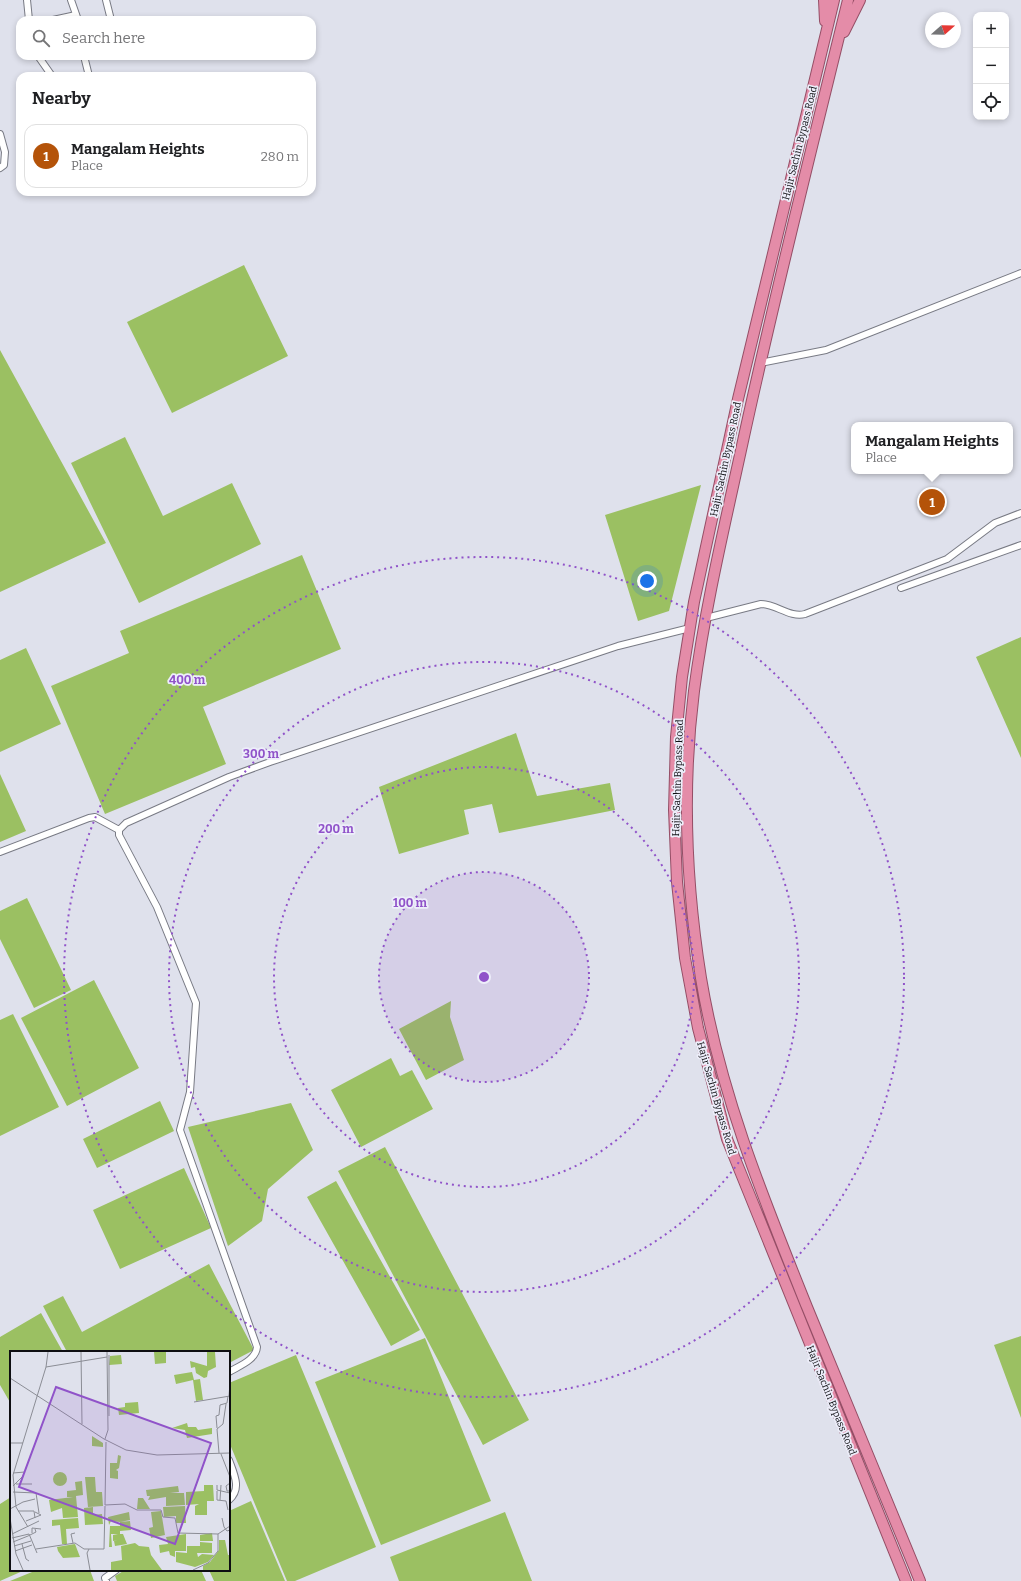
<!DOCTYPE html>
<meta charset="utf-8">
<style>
body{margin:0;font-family:Bitter,serif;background:#f6f6f6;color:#202124}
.controls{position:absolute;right:12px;top:12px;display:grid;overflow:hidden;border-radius:8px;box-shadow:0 2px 6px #0003}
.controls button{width:36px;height:36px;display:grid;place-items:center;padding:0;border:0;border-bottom:1px solid #e0e0e0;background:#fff;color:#202124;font:20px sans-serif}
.compass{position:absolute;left:925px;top:12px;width:36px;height:36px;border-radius:50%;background:#fff;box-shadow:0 2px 6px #0003;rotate:70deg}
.you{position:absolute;left:647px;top:581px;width:14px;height:14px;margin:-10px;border:3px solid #fff;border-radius:50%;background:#1a73e8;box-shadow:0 0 0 6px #1a73e833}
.badge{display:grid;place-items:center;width:26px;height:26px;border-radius:50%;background:#b45309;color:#fff;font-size:13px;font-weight:700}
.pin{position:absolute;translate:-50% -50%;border:2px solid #fff;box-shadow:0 1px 4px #0006}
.popup{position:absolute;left:851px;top:422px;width:162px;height:52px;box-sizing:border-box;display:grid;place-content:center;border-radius:8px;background:#fff;filter:drop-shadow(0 1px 3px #0005);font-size:13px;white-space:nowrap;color:#757577}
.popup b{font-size:15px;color:#202124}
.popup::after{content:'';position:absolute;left:50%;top:100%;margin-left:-8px;border:8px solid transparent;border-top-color:#fff}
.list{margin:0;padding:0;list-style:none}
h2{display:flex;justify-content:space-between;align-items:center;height:52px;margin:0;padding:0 16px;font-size:17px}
h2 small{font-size:13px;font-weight:400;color:#757577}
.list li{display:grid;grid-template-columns:26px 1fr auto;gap:12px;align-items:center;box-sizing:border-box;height:64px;margin:0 8px 8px;padding:0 8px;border:1px solid #e0e0e0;border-radius:12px}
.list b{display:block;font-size:15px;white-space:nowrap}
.list p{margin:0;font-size:13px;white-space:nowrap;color:#757577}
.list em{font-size:13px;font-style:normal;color:#757577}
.icon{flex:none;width:22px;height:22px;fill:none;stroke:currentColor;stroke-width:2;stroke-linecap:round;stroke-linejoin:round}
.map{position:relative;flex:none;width:1021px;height:1581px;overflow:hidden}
.search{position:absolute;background:#fff;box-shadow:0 2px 6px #0003;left:16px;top:16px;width:300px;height:44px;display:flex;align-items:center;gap:10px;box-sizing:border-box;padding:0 14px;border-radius:12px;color:#757577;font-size:15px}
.panel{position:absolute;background:#fff;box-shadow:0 2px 6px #0003;left:16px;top:72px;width:300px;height:124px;border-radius:12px}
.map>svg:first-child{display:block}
</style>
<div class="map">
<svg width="1021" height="1581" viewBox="0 0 1021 1581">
<rect width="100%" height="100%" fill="#dfe1ec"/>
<path fill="#9bc062" d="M244,265L288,356L172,413L127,322Z
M0,350L106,543L0,592Z
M125,437L163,516L232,483L261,544L139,603L71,463Z
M701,485L669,611L638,621L605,515Z
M302,555L341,649L203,707L226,764L105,814L51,686L129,653L120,631Z
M1021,637V758L976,657Z
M26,648L61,724L0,752V660Z
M516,733L537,796L610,783L615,810L499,833L492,804L464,810L469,834L399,854L379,787Z
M0,774L26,831L0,842Z
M27,898L71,990L34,1008L0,939V911Z
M94,980L139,1068L67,1106L21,1018Z
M451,1001L450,1017L464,1060L426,1080L399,1029Z
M13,1014L59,1107L0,1136V1020Z
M391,1058L400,1076L412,1070L433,1109L361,1147L331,1090Z
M160,1101L174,1131L97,1168L83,1139Z
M291,1103L313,1150L268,1189L262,1221L228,1246L188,1127Z
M385,1147L529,1420L483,1445L338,1171Z
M184,1168L211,1228L120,1269L93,1210Z
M336,1181L420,1330L391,1346L307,1197Z
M209,1264L254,1350L229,1363V1352H67L43,1306L63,1296L82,1332Z
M41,1313L63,1352H11V1404L0,1385V1337Z
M1021,1336V1418L994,1345Z
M425,1338L491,1501L381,1545L315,1382Z
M296,1355L376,1547L295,1581H287L229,1442V1383Z
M11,1497V1570H25L0,1581V1504Z
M251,1501L285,1581H214L209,1570H229V1511Z
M505,1512L532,1581H399L390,1557Z
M37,1570H90L94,1581H10Z
M125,1570H201L206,1581H117L115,1576Z"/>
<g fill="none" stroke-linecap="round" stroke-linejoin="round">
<g stroke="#787a84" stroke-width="8">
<path id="minor" d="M27,0L29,20
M71,0L78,20
M106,0L111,20
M53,20L76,15
M38,56L52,76
M84,56L89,76
M106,56H113
M0,134L5,152L4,165L0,168
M760,363L826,350L1021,273
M901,588L1021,545
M706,618L761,604C776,604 790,618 805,614L947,559L995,523L1021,513
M0,852L89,818L95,817L119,830
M229,1372C239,1366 256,1360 257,1347L180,1130L190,1092L196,1003L157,907L119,835V830L126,823L229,777L270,762L618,646L690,628
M229,1460C234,1474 242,1489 229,1500
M106,1581L105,1578L116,1570"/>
</g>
<g stroke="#954e66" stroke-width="12">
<path id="trunk" d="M824,0L825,21
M834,0L738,399L694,602L682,677L676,737L674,810L677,882L685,958L698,1028L727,1139L906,1581
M848,0C812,147 775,293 743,441C725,524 705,607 694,691C682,786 686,884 701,978C720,1093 764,1200 807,1307C845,1398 882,1490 920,1581
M844,32L860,0"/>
</g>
<use href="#minor" stroke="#fff" stroke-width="6"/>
<use href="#trunk" stroke="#e48ca8" stroke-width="10"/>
</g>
<circle cx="484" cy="977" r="105" fill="#9053c9" fill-opacity=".12"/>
<g fill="none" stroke="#9053c9" stroke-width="2" stroke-dasharray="2 4">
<circle cx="484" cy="977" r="105"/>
<circle cx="484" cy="977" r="210"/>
<circle cx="484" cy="977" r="315"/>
<circle cx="484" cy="977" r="420"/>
</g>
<g text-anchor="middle" stroke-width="3.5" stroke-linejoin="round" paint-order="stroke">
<g font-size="10" fill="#0e0e12" stroke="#edeefa">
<text transform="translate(799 143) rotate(-76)" y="4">Hajir Sachin Bypass Road</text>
<text transform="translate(725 459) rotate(-78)" y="4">Hajir Sachin Bypass Road</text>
<text transform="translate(677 778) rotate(-88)" y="4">Hajir Sachin Bypass Road</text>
<text transform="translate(717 1098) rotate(74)" y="4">Hajir Sachin Bypass Road</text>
<text transform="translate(832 1400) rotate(68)" y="4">Hajir Sachin Bypass Road</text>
</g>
</g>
<g transform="translate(10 1351)">
<rect width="220" height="220" fill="#dfe1ec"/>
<path d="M144,1H156V12L145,13ZM197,1H205L206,16L198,20L197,26L194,27L186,22L185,16L181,17L180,10L197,15ZM111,4L112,13L99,14L100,5ZM182,21L184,29L190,28L193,49L186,50L183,29L166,33L164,24ZM128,51L129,62L109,64L108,57L115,56V52ZM177,72L178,76H186L188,79L202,77V83L177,87L175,79L162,77ZM82,85L93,92V96L82,95ZM108,104L111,105L109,117L106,119L108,120V128L100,127V112H107ZM43 128a7 7 0 1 1 14 0a7 7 0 1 1-14 0ZM75,126H85L86,141H92L93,155L78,156ZM72,130L73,144L66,145L68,166L53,167L52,157L41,161L39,149L63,146H57V140L66,139L65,131ZM194,134H203L204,150H197V164H185V155L189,153L176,154V141L194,140ZM168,135L169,141L160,142H174L175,154L156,155V142V146L138,149L140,145H137L136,139ZM128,147H133L140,158H127ZM175,155L176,172H166V165L154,166L153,156ZM83,156V164L92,163L93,173L75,174L74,157ZM151,160L155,184L141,187L139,177L143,176L141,161ZM119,161L120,169L110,171L120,170L121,179L110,180V183H113L117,193L105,195L104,190L108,189L103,190V184L108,183H101L102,196H99L100,175H110V171L101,170L99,174L98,166ZM68,167L69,177L56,178L57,193H52L50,174L42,175V169ZM202,182L203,190H190V184ZM176,183V192H172H176V200H165V206L160,204L159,200L150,202L149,194L158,193L156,186ZM209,189H215L218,204H220V219H193V215L200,211L209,199ZM190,191L202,192V202H187L188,206L192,203L204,204L198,211L185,216L166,211V201L177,202V195H190ZM125,192L129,195L139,196L141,204L152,219H101V211L112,209L111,195ZM65,193L70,206L53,207L48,200L47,196Z" fill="#9bc062"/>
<path fill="none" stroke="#8b8d95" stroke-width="1" d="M71,1L72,73M99,4V65M36,16L97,6M0,27L94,88L116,99L147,104L220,102M219,45L220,32M184,51L220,45M207,77L206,65L209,64L210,54L217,52L218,45M95,88L98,79L97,1M96,91L95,154L115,153L127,159H151L153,166L165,167L168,182L208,183L220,175M0,92H13M209,102L207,78L213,73L216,53M211,103L220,126M3,122L15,121M220,132L216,135L217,140H220M6,133H22M207,134V139L220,142M3,135L12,126M207,140V149L216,150L218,159M3,141L26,142L29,162M210,149L211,134M0,158L13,151L25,148M8,160H24L25,167M0,167L6,203L13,219M212,167L214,176L217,180L220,179M16,170L31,164L25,161M18,176L6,156L3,124L36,16L38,1M22,182V177L31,178M2,183L29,170M2,187L19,183L27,202M3,191L18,185L26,181L25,178M63,192L61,183L65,182M12,193L16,208L19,210M4,195L21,190M26,198L65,192L74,198H94L95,155M79,198L77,202L80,219M5,200L22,194M183,219L198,212L208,200V183"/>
<path fill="#9053c9" fill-opacity="0.15" stroke="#9053c9" stroke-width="2" d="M46,36L201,92L165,193L9,136Z"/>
<rect width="220" height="220" fill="none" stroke="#0e0e12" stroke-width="2"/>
</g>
<circle cx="484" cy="977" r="6" fill="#9053c9" stroke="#edeefa" stroke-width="2"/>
<g font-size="12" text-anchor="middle" font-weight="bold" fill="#9053c9" stroke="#edeefa" stroke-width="3.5" stroke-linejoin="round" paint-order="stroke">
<text x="187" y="684">400 m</text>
<text x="261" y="758">300 m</text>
<text x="336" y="833">200 m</text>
<text x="410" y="907">100 m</text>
</g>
</svg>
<div class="controls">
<button>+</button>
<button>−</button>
<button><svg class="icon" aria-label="locate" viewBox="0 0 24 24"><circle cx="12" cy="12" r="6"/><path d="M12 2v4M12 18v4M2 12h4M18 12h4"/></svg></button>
</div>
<svg class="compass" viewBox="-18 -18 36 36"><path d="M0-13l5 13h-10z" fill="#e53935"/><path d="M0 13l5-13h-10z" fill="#757577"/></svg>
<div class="you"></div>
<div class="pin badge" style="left:932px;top:502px">1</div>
<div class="popup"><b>Mangalam Heights</b>Place</div>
<div class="search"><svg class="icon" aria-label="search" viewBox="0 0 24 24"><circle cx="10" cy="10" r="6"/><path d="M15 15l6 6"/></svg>Search here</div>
<section class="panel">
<h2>Nearby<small></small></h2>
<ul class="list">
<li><span class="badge">1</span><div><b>Mangalam Heights</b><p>Place</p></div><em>280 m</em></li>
</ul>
</section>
</div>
